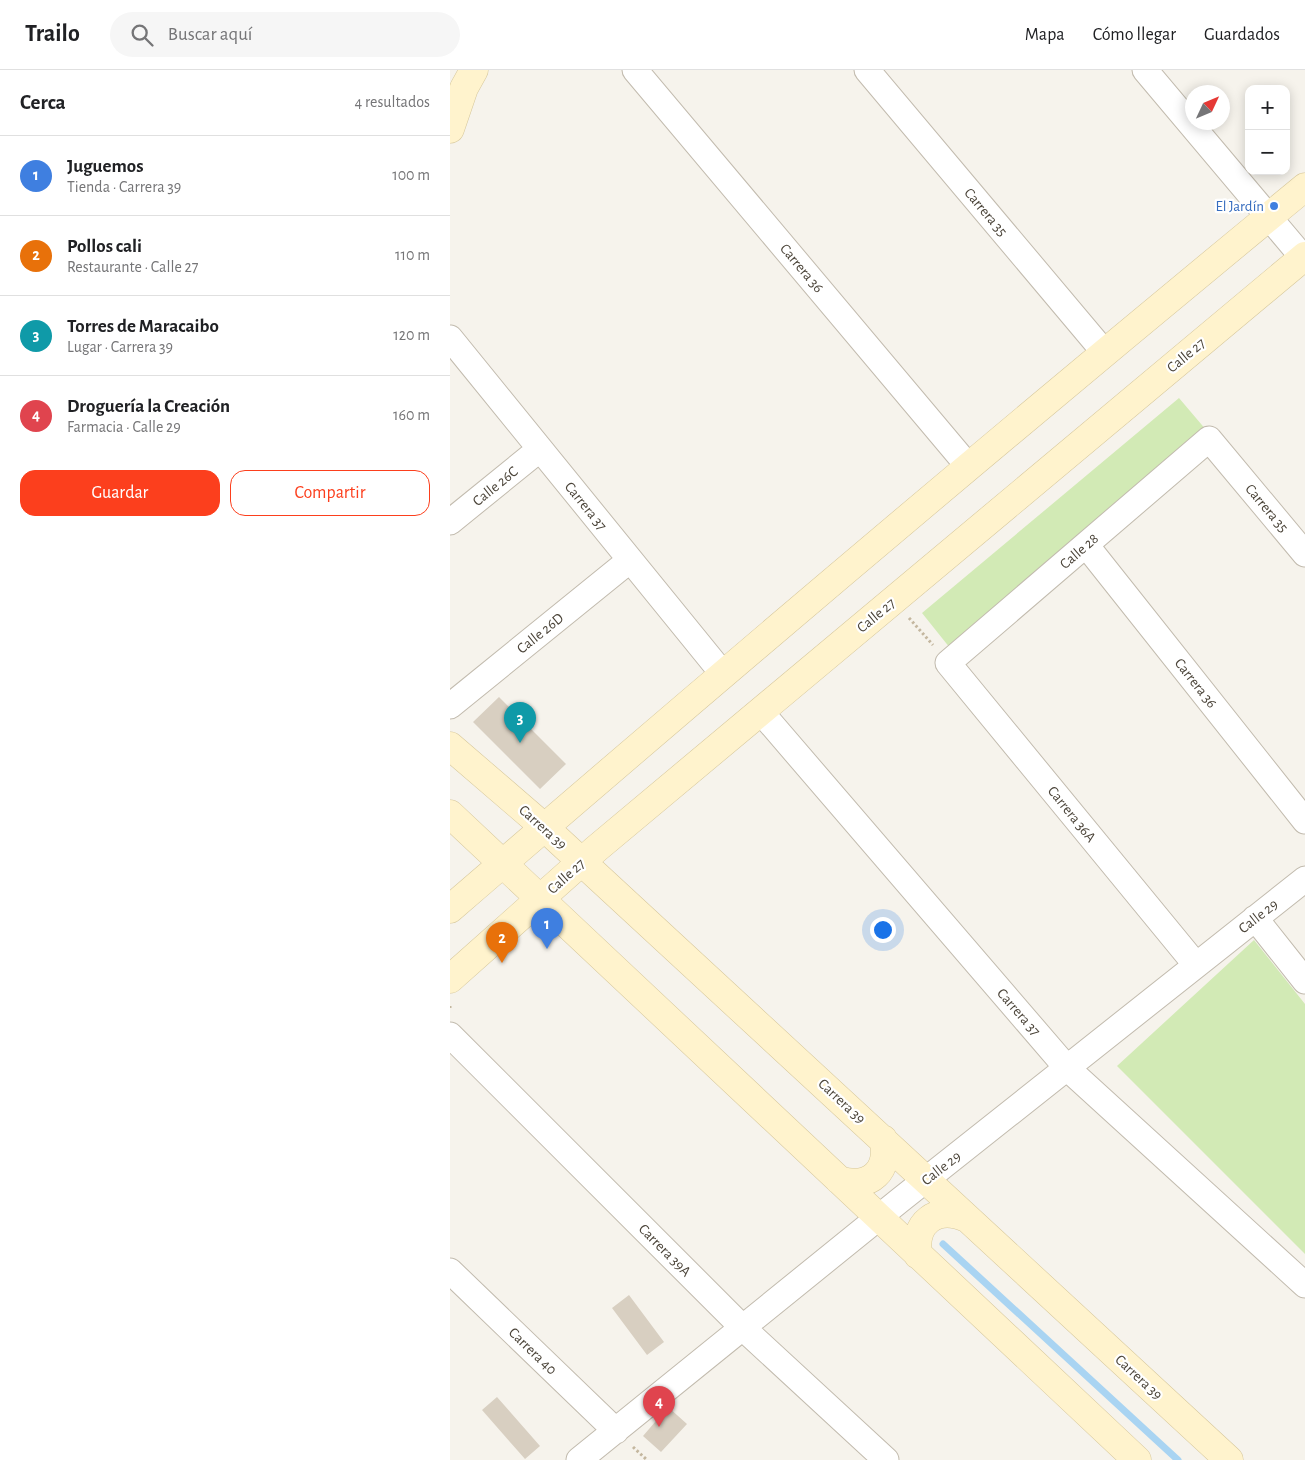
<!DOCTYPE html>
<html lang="es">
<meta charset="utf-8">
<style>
body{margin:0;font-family:"Alegreya Sans",sans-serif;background:#f6f6f6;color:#202124}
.controls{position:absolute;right:15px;top:15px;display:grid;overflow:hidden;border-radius:10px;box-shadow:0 2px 12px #0003}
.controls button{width:45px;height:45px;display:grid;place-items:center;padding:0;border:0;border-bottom:1px solid #e0e0e0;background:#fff;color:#202124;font:25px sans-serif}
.compass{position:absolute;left:735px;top:15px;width:45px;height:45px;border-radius:50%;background:#fff;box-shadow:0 2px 12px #0003;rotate:46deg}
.you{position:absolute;left:432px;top:859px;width:18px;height:18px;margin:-12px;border:4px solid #fff;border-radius:50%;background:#1a73e8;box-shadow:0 0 0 8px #1a73e833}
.badge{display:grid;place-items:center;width:32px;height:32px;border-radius:50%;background:#fc3f1d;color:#fff;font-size:16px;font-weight:700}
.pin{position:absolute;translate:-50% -41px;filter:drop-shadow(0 1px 2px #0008)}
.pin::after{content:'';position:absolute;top:26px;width:18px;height:15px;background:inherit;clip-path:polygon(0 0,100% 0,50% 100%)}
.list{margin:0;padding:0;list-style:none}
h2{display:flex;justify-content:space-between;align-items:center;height:65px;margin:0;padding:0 20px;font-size:21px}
h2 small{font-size:16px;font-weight:400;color:#757577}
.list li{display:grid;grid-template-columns:32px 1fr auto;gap:15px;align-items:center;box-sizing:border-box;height:80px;padding:0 20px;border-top:1px solid #e0e0e0}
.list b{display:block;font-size:19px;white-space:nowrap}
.list p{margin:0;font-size:16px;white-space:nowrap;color:#757577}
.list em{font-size:16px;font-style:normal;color:#757577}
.actions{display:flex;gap:10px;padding:15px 20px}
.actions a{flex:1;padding:11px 0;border:1px solid #fc3f1d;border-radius:15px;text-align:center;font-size:18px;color:#fc3f1d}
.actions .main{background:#fc3f1d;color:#fff}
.icon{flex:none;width:28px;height:28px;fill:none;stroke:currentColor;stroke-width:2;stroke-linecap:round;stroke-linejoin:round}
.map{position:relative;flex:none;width:855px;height:1390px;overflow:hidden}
header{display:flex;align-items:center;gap:30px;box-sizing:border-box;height:70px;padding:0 25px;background:#fff;border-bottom:1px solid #e0e0e0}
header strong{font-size:24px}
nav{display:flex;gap:28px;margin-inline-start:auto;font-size:18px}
.search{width:350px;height:45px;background:#f6f6f6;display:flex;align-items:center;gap:12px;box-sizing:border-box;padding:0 18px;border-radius:28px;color:#757577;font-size:19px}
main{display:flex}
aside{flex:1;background:#fff}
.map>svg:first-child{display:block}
</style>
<header>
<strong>Trailo</strong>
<div class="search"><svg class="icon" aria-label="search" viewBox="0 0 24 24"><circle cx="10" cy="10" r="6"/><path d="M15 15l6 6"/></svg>Buscar aquí</div>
<nav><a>Mapa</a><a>Cómo llegar</a><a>Guardados</a></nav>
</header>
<main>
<aside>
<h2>Cerca<small>4 resultados</small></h2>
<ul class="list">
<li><span class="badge" style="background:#3f7fe0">1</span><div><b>Juguemos</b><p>Tienda · Carrera 39</p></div><em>100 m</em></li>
<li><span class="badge" style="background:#e8710a">2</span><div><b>Pollos cali</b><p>Restaurante · Calle 27</p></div><em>110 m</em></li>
<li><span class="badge" style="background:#0f9aa8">3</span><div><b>Torres de Maracaibo</b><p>Lugar · Carrera 39</p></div><em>120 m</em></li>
<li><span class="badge" style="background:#e0444e">4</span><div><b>Droguería la Creación</b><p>Farmacia · Calle 29</p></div><em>160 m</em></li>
</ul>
<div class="actions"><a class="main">Guardar</a><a>Compartir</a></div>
</aside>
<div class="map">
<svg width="855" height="1390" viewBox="0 0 855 1390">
<rect width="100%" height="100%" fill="#f6f3ec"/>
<path fill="#d2eab5" d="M729,328L757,361L500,578L472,543Z
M804,870L855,934V1184L667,996Z"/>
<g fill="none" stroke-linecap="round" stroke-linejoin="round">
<path stroke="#a9d4f2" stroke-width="7" d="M493,1174L728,1390"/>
</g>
<path fill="#d8cfc1" d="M49,627L116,694L90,719L23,652Z
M179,1225L214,1272L197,1285L162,1238Z
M47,1327L90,1376L75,1389L32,1340Z
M218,1337L237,1354L211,1382L193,1366Z"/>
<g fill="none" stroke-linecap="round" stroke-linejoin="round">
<g stroke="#c2bbae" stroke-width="27">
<path id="street" d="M185,0L519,397
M417,0L655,283
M695,0L855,190
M0,268L273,604
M0,452L90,379
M636,475L855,751
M0,636L180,490
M311,642L617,998L855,1215
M805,848L855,911
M746,895L498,593L759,369L855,484
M0,965L293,1258L436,1390
M0,1201L166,1361
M129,1390L449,1131L855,809"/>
</g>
<g stroke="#d6c79b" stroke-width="29">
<path id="secondary" d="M0,59L14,18L24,0
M0,676L94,757L779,1390
M0,744L687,1390
M0,839C282,595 567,354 855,117
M0,909L146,779L855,186
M389,1110C420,1120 441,1100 433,1069
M468,1185C463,1153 486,1135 516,1148"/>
</g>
<path stroke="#c4b79f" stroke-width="3" stroke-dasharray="2.5 2.5" stroke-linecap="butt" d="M459,548L483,575
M0,936V938
M183,1377L197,1390"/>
<use href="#street" stroke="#fff" stroke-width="25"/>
<use href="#secondary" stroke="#fff3cd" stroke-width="28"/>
</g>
<circle fill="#3f7fe0" stroke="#fff" stroke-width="2" cx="824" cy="136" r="5"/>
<g text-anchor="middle" stroke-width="4.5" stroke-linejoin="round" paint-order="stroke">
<g font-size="15" fill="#366cbe" stroke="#fff" text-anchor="end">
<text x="814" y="141">El Jardín</text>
</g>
<g font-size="15" fill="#4b4439" stroke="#fff">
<text transform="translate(536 142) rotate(50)" y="5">Carrera 35</text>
<text transform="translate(352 198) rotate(50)" y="5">Carrera 36</text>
<text transform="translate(736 285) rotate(-40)" y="5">Calle 27</text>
<text transform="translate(45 416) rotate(-39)" y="5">Calle 26C</text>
<text transform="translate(136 436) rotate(51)" y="5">Carrera 37</text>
<text transform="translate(817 438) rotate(50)" y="5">Carrera 35</text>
<text transform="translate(629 481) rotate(-41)" y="5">Calle 28</text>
<text transform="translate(426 545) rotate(-40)" y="5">Calle 27</text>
<text transform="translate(90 563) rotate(-39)" y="5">Calle 26D</text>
<text transform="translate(746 613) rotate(52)" y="5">Carrera 36</text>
<text transform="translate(622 744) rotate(51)" y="5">Carrera 36A</text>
<text transform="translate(93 757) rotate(42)" y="5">Carrera 39</text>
<text transform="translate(116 806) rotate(-42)" y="5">Calle 27</text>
<text transform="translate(808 846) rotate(-38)" y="5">Calle 29</text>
<text transform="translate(569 942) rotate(49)" y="5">Carrera 37</text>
<text transform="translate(392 1031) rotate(43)" y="5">Carrera 39</text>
<text transform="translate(491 1098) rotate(-38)" y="5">Calle 29</text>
<text transform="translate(215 1180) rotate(45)" y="5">Carrera 39A</text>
<text transform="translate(83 1281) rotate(44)" y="5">Carrera 40</text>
<text transform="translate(689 1307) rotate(43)" y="5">Carrera 39</text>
</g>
</g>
</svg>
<div class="controls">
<button>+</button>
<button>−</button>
</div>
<svg class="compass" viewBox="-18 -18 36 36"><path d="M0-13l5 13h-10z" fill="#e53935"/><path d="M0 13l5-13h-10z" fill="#757577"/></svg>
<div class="you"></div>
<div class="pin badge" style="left:97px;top:879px;background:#3f7fe0">1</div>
<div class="pin badge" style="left:52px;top:893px;background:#e8710a">2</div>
<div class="pin badge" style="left:70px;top:673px;background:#0f9aa8">3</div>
<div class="pin badge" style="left:209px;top:1357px;background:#e0444e">4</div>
</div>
</main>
